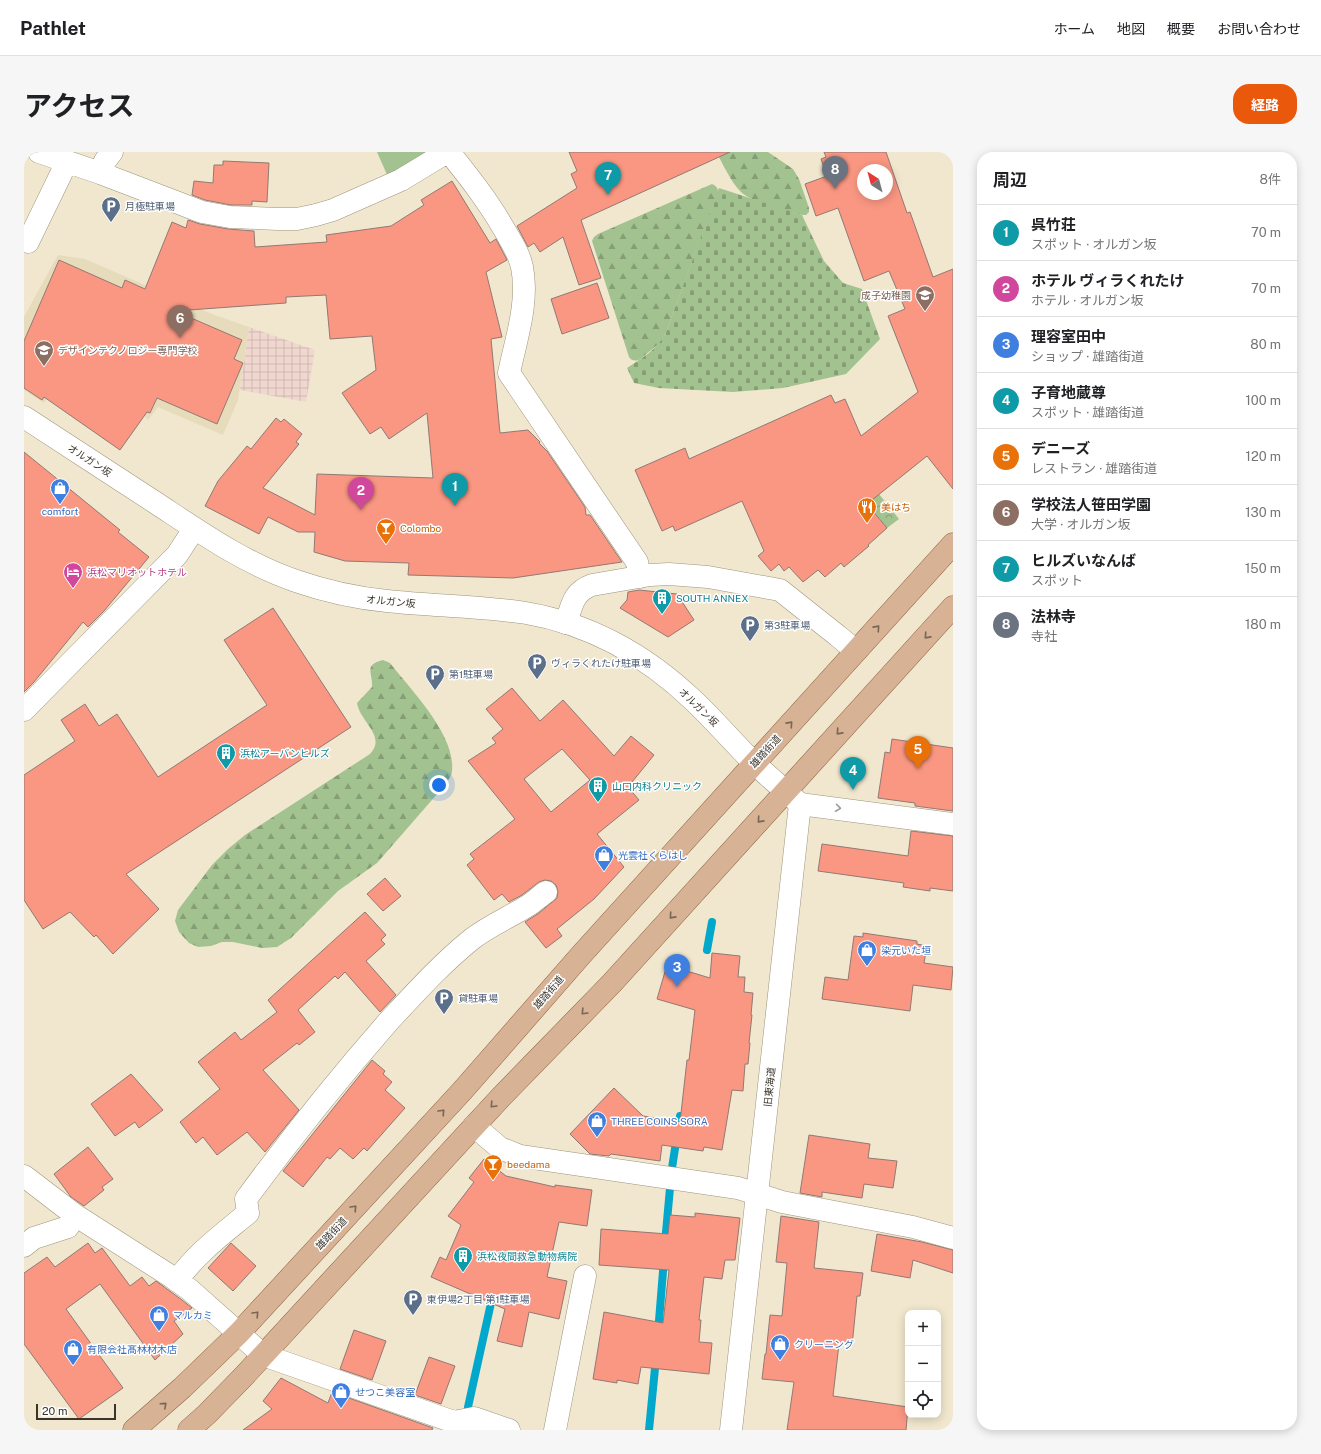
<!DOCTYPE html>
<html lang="ja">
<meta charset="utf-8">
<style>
body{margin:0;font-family:"Public Sans","Noto Sans JP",sans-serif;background:#f6f6f6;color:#202124}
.controls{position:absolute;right:12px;bottom:12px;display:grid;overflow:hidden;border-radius:8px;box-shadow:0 2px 10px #0003}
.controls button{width:36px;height:36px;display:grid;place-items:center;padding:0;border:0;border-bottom:1px solid #e0e0e0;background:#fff;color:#202124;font:20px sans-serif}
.compass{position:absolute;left:833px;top:12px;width:36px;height:36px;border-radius:50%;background:#fff;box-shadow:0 2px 10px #0003;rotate:324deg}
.scale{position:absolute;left:12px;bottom:10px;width:80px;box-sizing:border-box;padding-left:4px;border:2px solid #39352b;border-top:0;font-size:11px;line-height:14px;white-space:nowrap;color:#39352b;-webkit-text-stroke:3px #fff;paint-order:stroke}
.you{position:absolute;left:415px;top:633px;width:14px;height:14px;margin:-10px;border:3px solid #fff;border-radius:50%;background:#1a73e8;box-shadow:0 0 0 6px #1a73e833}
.badge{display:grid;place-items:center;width:26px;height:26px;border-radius:50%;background:#ea580c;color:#fff;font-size:13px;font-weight:700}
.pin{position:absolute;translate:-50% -33px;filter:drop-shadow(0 1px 2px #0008)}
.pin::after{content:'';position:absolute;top:21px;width:14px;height:12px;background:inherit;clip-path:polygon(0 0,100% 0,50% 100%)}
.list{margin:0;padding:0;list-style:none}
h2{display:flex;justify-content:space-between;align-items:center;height:52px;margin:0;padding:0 16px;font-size:17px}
h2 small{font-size:13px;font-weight:400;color:#757577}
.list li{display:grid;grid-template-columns:26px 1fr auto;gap:12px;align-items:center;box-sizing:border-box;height:56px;padding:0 16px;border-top:1px solid #e0e0e0}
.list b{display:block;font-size:15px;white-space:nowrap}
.list p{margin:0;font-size:13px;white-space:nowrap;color:#757577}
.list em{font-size:13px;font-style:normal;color:#757577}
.icon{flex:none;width:22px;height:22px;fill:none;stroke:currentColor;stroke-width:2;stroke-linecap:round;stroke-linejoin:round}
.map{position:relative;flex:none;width:929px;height:1278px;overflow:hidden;border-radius:16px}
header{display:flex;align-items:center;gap:24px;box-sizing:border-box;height:56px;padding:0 20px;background:#fff;border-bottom:1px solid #e0e0e0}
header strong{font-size:19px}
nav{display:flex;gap:22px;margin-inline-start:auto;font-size:14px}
.intro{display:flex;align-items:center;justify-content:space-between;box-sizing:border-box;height:96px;padding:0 24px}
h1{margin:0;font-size:28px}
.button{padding:10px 18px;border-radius:16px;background:#ea580c;color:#fff;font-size:14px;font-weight:700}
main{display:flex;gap:24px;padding:0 24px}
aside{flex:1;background:#fff;border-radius:16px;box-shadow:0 2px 10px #0003}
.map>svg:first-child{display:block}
</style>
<header>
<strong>Pathlet</strong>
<nav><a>ホーム</a><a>地図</a><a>概要</a><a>お問い合わせ</a></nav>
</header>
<div class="intro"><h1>アクセス</h1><a class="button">経路</a></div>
<main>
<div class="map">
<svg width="929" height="1278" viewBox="0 0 929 1278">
<defs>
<pattern id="industrial-grid" width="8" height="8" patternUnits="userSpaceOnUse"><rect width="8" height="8" fill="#f0d7cf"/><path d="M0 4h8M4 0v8" fill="none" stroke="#cfb9b2"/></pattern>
<pattern id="forest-firs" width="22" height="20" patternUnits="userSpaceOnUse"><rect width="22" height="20" fill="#a2c28f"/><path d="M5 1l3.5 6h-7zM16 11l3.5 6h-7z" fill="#859e75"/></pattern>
<pattern id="cemetery-stones" width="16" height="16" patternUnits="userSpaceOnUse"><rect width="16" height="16" fill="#a2c28f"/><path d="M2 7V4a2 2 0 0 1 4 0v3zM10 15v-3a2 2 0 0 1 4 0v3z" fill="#859e75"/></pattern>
<pattern id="park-crowns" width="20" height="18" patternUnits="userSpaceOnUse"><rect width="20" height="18" fill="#a2c28f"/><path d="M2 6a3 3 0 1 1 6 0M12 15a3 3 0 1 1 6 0" fill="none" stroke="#859e75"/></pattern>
</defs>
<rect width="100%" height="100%" fill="#f1e7ce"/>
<path fill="url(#industrial-grid)" d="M225,175L291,198L282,250L216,238Z"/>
<path fill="#e6dbbb" d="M34,103L61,107L188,162L225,175L214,248L199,283L134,255L124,268L101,239L69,178L20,251L0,238V165Z"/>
<path fill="#a2c28f" d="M353,0H403L364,25Z"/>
<path fill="url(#forest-firs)" d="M692,0H744L769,17L775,27L785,56V60L782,63H778C762,58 728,51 717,40C706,29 700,13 692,0Z
M688,32C692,34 694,36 694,40L641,183L637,190L615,208C610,209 608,209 605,205L568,89L570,85L574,82Z
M359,508L366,511C387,538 432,583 428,619C428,623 424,629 421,633L353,711L314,739L267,786L253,795L238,796L209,790H198L187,794L174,795L165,791L155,780L151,769L154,758L188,713L204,697L221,683L346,602C363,584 336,570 333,551L348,535C349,521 339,513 359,508Z"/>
<path fill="url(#cemetery-stones)" d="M695,36L778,63L800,109L819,131L838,137L856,187L822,222L759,236L709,240L635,236L610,231L603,216C617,207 633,197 641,183Z"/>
<path fill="url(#park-crowns)" d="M831,312L875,367L863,376L819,321Z"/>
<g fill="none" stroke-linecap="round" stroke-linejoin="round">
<path stroke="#02a8cb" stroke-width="8" d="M683,798L688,770
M648,1016L656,964
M641,1091L646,1036
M634,1181L640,1107
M444,1255L469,1142
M625,1278L632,1206"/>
</g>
<path fill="#f99782" stroke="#937873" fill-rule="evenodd" d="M545,0H706L557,68L577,126L555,133L539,85L516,100L510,91L504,95L493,74L553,36L547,22L553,19Z
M800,0H862L883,61L886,60L909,125L929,117V337L903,304L843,352L863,376L844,393L845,394L820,415L817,411L801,425L794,418L779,430L765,415L760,419L755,412L747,419L734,404L740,399L718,349L651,379L649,374L638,379L611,318L661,296L665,307L807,243L811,251L821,247L837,284L894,240L864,164L881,157L865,119L840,129L814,56L792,64L781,32L803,24L797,7L802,5ZM839,18H863V42H839Z
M199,9L245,11L243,50L228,49V53H207L181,48L168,43L170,29L189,31L190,13H199Z
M428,29L466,91L472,87L483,108L462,120L478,185L467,187L476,281L504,278L516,290L515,291L523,299L561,355L562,363H566L598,410L489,426L384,423L385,411L321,409L290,400L291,380H274L244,365L235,382L181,354L194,329L223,294L227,297L252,266L257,270L260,267L278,282L272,290L275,292L239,336L291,363L293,322L409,326L403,261L365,287L357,275L346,282L318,241L352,218L348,184L306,187L302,143L262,145V151L151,159L218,188L210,207L219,211L193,272L133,246L126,261L123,260L96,298L20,245L18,248L0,236V189L35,108L98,136L101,128L121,137L148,70L162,76L164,68L176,72L204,77L230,79L231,95L303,90L302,83L367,74L400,53L397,48Z
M573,131L585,166L538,182L527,147Z
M0,300L96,378L94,380L125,405L80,459L64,475L59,470L10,530L0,540Z
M615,438L653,442L670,468L644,485L596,456L603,448L604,440Z
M249,456L327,575L102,722L135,757L89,802L72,783L70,785L46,760L19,777L0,748V623L51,589L37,568L61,552L75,574L93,562L134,625L243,553L200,488Z
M488,536L516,569L539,548L590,604L607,584L630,603L604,635L615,648L573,682L600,715L570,747L533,777L538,784L522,796L501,770L515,761L533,746L534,739L532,733L527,729L521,728L515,730L498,743L485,750L478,742L470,748L443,713L450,707L446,702L491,667L444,609L472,591L468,586L479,577L462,557ZM538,597L566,628L527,660L500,627Z
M868,587L929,596V659L891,654V651L854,646L861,600L866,601Z
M887,679L929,684V739L906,736V739L879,735L880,731L794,719L798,692L884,704Z
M361,726L377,744L359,759L343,742Z
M341,760L362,783L357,788L361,792L342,809L372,843L356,860L321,820L314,827L311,824L274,858L291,880L275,893L273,891L239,918L275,958L241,1000L223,980L193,1003L179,985L172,991L156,970L196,937L174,910L211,880L217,888L253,860L244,848Z
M839,781L893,789V792L903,794L900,811L929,815L927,838L889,833L886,859L798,847L801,825L824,828L830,784L839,785Z
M688,801L716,804L714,825H721L720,840L729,841L727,863H728L725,891H726L724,912H721L719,939L708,938L698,998L680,995L679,999L638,993L636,1009L587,1002L585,1004L566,1002L546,982L590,936L619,964L656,970L663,908H665L671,858L633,847L643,813L686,826Z
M348,908L361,919L359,922L368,930L361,938L381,956L343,999L340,996L329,1007L316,996L306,1007L303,1005L279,1035L259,1019Z
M107,922L139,958L115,976L111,970L91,984L67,952Z
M785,983L846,992L844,1006L873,1009L869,1036L840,1032L838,1046L798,1040V1045L776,1041Z
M64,995L89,1027L78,1035L80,1038L60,1054L47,1045L30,1022Z
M460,1007L482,1024L531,1035V1033L568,1038L563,1074L535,1070L523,1125L543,1129L535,1167L505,1160L498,1195L473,1189L481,1157L407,1125L416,1105L422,1108L437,1073L424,1064L450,1030L445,1026Z
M671,1061L716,1066L711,1108H701L698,1127L680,1125L675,1168H677L675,1190L688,1191L685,1222L617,1215L614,1232L593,1228V1231L569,1227L580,1160L639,1171L645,1118L575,1113L577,1077L644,1082L646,1063L671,1065Z
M757,1064L795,1070L790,1116L839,1121L836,1144H833L828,1194L815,1192L809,1244L884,1255L882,1278H763L770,1230L738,1227L741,1202H742L746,1163L758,1164L763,1111L752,1110Z
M853,1082L898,1090L929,1098V1121L889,1108L886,1126L847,1119Z
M64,1091L71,1101L78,1096L106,1134L118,1125L125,1134L132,1129L158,1148L168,1156L150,1169L159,1182L131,1208L76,1132L42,1157L99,1236L55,1267L0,1192V1121L23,1105L31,1115Z
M207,1091L232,1114L209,1139L184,1116Z
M330,1178L362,1189L348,1228L316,1217Z
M405,1205L431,1214L417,1252L391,1243Z
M257,1226L304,1251L308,1240L409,1276L408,1278H219L248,1257L239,1249Z"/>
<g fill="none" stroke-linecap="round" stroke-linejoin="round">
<g stroke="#9d947d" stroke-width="23">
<path id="minor" d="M15,0L76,21L178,60L206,65L254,67H273L292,63L309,58L377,28L423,0
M425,0C445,25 464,49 480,77C487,89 495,101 498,115C505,150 492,187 485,221L613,410L616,425
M76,21L81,9L88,0
M4,90L37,22L42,9
M542,471C548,453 549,440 568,433L626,423L645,422L684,425L756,438L814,484L832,499
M0,558L153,403L170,377
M776,652L929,672
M450,974L476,996L496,1004L714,1036L758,1050L889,1075L929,1086
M0,1024L51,1063L148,1125L166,1138L239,1203L430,1270L450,1266L485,1278
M0,1094L10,1086L44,1075L51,1063
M153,1129C171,1102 200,1081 224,1061L222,1047C267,986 314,927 364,870C391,841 417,812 448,787C466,773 486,765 505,753C511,749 516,744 522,740
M531,1278L561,1124"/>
</g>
<g stroke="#9d947d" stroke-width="23">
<path id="tertiary" d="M0,265C45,294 90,324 135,353C179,382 222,412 272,429C301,439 332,446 363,449C409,454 456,454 502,461C566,472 623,504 670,549C690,568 709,590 729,610C744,624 760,638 776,652L707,1278"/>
</g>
<g stroke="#8f6542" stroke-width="23">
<path id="primary" d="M110,1278L158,1236L215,1181L439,938L557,803L929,392
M165,1278L183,1262L220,1224L477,945L588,831L929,455"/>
</g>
<use href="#minor" stroke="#fff" stroke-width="22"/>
<use href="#tertiary" stroke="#fff" stroke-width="22"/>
<use href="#primary" stroke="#d7b295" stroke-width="22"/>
</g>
<defs><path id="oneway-chevron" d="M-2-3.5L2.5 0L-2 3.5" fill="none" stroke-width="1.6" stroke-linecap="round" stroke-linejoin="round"/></defs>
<g stroke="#786755">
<use href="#oneway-chevron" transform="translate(853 476) rotate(-48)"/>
<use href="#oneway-chevron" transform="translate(903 484) rotate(132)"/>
<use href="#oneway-chevron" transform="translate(766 572) rotate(-48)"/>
<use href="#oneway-chevron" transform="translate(815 580) rotate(132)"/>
<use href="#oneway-chevron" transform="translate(736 668) rotate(132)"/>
<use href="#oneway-chevron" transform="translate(648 764) rotate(132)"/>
<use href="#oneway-chevron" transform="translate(560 860) rotate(134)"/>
<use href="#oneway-chevron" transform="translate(469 953) rotate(133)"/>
<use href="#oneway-chevron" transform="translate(418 960) rotate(-47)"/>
<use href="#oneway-chevron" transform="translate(330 1056) rotate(-47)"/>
<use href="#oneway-chevron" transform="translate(232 1162) rotate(-47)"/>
<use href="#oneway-chevron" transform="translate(140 1253) rotate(-42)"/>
</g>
<use stroke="#9c9a95" href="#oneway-chevron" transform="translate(814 656) rotate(8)"/>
<defs>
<g id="parking-pin" transform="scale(1)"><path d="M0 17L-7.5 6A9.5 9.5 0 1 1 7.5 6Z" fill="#5c6f8a" stroke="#fff"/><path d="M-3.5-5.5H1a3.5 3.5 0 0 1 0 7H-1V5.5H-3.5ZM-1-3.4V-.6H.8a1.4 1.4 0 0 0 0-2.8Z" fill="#fff"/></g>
<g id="school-pin" transform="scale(1)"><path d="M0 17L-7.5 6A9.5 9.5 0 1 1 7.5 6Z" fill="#8d6e63" stroke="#fff"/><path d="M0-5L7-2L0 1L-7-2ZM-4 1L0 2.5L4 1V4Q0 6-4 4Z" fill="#fff"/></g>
<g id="university-pin" transform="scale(1)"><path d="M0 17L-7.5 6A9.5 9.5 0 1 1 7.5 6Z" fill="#8d6e63" stroke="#fff"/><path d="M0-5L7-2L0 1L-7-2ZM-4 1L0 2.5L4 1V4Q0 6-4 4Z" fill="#fff"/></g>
<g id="shop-pin" transform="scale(1)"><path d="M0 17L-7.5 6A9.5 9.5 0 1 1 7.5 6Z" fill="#3f7fe0" stroke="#fff"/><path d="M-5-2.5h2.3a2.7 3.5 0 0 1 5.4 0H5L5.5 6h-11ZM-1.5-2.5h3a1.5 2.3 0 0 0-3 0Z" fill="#fff"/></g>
<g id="restaurant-pin" transform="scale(1)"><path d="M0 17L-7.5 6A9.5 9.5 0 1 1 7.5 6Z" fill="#e8710a" stroke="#fff"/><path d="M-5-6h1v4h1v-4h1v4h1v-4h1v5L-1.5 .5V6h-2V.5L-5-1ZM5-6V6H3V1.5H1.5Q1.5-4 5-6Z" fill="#fff"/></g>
<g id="bar-pin" transform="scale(1)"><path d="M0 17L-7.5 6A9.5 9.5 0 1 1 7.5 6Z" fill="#e8710a" stroke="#fff"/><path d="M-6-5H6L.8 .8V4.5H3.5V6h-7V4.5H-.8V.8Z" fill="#fff"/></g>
<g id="hotel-pin" transform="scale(1)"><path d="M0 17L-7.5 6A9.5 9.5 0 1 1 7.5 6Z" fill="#d1479c" stroke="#fff"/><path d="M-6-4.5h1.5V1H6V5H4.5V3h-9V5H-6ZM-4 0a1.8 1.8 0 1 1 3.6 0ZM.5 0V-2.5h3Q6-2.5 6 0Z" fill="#fff"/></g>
<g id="building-pin" transform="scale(1)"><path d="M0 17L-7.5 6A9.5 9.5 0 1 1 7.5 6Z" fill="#0f9aa8" stroke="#fff"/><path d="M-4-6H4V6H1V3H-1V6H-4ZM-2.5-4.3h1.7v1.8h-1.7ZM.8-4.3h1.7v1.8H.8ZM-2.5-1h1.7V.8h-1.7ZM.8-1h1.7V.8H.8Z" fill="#fff"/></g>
</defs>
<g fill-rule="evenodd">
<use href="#parking-pin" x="87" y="54"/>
<use href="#school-pin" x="901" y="143"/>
<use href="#university-pin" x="20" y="198"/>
<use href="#shop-pin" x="36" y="336"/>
<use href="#restaurant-pin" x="843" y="355"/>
<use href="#bar-pin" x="362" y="376"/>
<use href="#hotel-pin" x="49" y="420"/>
<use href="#building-pin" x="638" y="446"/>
<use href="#parking-pin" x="726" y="473"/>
<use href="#parking-pin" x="513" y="511"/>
<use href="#parking-pin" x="411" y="522"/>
<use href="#building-pin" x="202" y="601"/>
<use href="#building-pin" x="574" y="634"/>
<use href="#shop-pin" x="580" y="703"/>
<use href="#shop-pin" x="843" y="798"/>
<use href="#parking-pin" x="420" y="846"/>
<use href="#shop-pin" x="573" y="969"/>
<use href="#bar-pin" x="469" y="1012"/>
<use href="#building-pin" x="439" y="1104"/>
<use href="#parking-pin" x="389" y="1147"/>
<use href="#shop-pin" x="135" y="1163"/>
<use href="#shop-pin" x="756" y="1192"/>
<use href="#shop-pin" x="49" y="1197"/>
<use href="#shop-pin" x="317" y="1240"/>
</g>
<g text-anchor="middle" stroke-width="3" stroke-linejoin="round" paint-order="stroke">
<g font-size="10" fill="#4e5e75" stroke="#fff" text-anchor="start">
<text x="101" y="58">月極駐車場</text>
<text x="740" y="477">第3駐車場</text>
<text x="527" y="515">ヴィラくれたけ駐車場</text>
<text x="425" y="526">第1駐車場</text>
<text x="434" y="850">貸駐車場</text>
<text x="403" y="1151">東伊場2丁目 第1駐車場</text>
</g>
<g font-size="10" fill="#785e54" stroke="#fff" text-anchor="end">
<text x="887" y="147">成子幼稚園</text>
<text x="34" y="202" text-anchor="start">デザインテクノロジー専門学校</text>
</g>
<g font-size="10" fill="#39352b" stroke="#fff">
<text transform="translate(66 308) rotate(33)" y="4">オルガン坂</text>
<text transform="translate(367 449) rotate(6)" y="4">オルガン坂</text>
<text transform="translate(675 555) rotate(44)" y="4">オルガン坂</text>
<text transform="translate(741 599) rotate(-48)" y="4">雄踏街道</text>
<text transform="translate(524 840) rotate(-49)" y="4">雄踏街道</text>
<text transform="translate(745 935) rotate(-84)" y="4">旧東海道</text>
<text transform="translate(307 1081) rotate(-47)" y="4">雄踏街道</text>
</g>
<g font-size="10" fill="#c56008" stroke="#fff" text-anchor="start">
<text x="857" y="359">美はち</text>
<text x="376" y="380">Colombo</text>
<text x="483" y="1016">beedama</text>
</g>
<g font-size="10" fill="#366cbe" stroke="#fff" text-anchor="start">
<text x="36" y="363" text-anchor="middle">comfort</text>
<text x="594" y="707">光雲社くらはし</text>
<text x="857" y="802">染元いた垣</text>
<text x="587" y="973">THREE COINS SORA</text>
<text x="149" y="1167">マルカミ</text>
<text x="770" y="1196">クリーニング</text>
<text x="63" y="1201">有限会社髙林材木店</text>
<text x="331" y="1244">せつこ美容室</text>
</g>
<g font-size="10" fill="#b23c85" stroke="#fff" text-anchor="start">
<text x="63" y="424">浜松マリオットホテル</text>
</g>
<g font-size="10" fill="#0d838f" stroke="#fff" text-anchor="start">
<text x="652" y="450">SOUTH ANNEX</text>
<text x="216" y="605">浜松アーバンヒルズ</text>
<text x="588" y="638">山口内科クリニック</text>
<text x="453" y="1108">浜松夜間救急動物病院</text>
</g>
</g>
</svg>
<div class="controls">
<button>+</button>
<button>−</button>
<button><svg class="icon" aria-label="locate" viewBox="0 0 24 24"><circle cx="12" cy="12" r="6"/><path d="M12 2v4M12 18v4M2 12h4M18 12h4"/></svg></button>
</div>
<svg class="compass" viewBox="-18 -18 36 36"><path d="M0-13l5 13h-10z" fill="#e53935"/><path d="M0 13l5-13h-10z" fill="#757577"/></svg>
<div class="scale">20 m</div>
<div class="you"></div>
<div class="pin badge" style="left:431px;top:354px;background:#0f9aa8">1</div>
<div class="pin badge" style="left:337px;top:358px;background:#d1479c">2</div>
<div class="pin badge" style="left:653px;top:835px;background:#3f7fe0">3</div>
<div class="pin badge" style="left:829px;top:638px;background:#0f9aa8">4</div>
<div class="pin badge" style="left:894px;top:617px;background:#e8710a">5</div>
<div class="pin badge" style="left:156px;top:186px;background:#8d6e63">6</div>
<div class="pin badge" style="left:584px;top:43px;background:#0f9aa8">7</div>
<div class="pin badge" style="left:811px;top:37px;background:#6b7280">8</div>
</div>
<aside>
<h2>周辺<small>8件</small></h2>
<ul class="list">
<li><span class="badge" style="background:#0f9aa8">1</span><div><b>呉竹荘</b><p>スポット · オルガン坂</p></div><em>70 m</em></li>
<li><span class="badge" style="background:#d1479c">2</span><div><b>ホテル ヴィラくれたけ</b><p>ホテル · オルガン坂</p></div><em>70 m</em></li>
<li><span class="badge" style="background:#3f7fe0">3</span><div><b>理容室田中</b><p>ショップ · 雄踏街道</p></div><em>80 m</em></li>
<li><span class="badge" style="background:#0f9aa8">4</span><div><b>子育地蔵尊</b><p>スポット · 雄踏街道</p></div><em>100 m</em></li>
<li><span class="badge" style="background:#e8710a">5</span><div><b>デニーズ</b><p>レストラン · 雄踏街道</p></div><em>120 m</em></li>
<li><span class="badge" style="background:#8d6e63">6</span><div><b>学校法人笹田学園</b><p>大学 · オルガン坂</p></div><em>130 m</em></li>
<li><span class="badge" style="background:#0f9aa8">7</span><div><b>ヒルズいなんば</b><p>スポット</p></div><em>150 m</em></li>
<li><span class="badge" style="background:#6b7280">8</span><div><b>法林寺</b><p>寺社</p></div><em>180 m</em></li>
</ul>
</aside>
</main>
